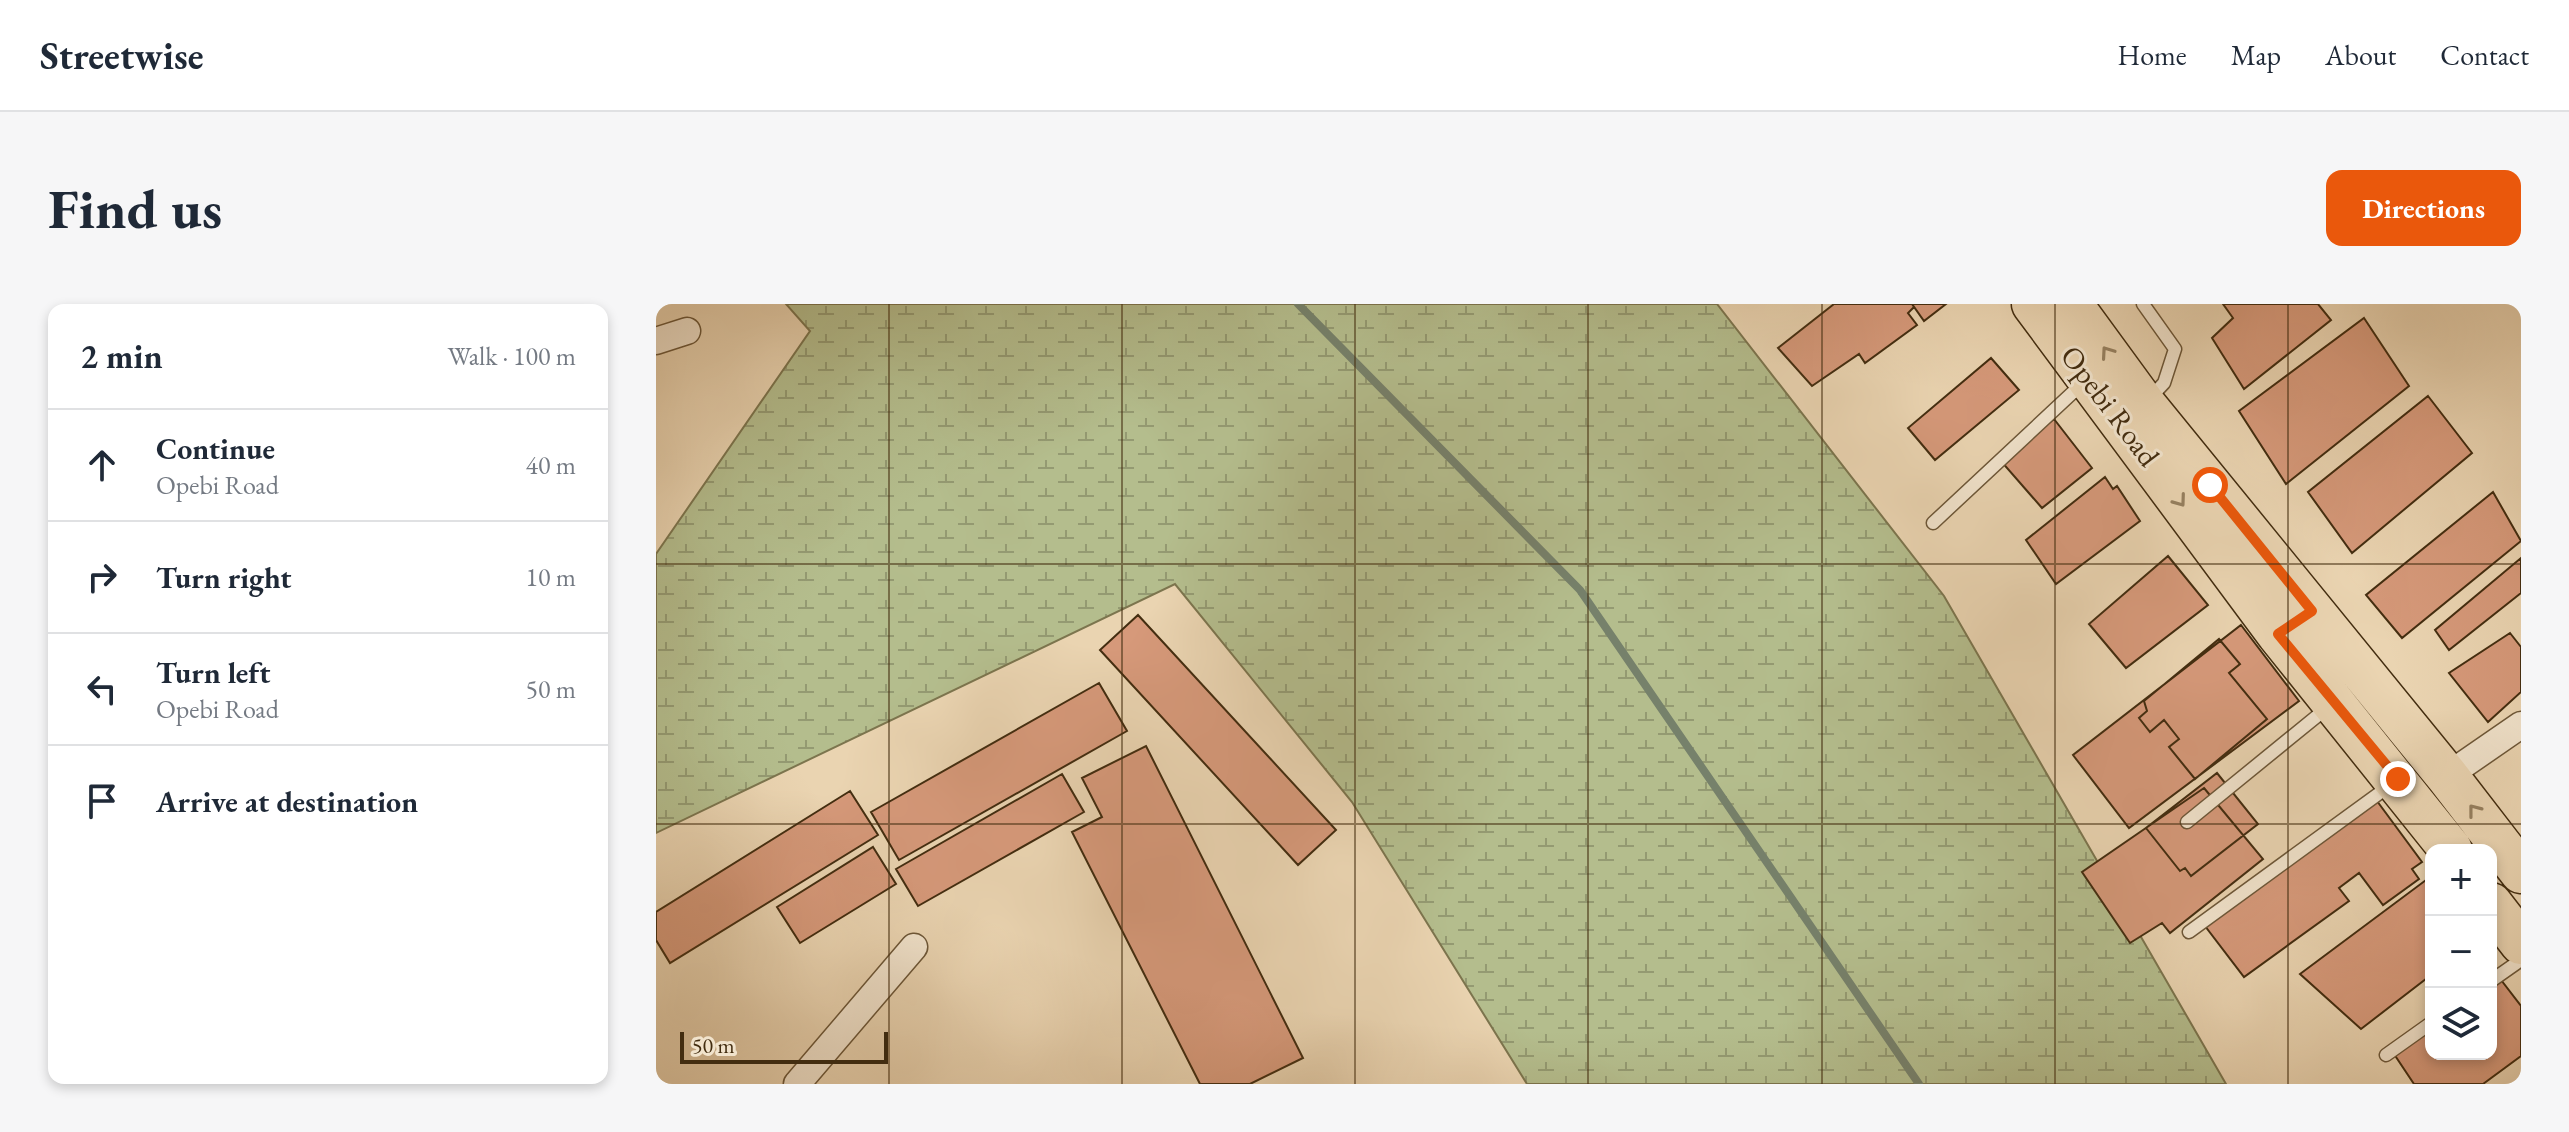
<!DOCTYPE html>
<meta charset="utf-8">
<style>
body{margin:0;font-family:"EB Garamond",serif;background:#f6f6f7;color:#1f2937}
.controls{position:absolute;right:24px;bottom:24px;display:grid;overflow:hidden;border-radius:16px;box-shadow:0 4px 12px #0003}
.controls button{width:72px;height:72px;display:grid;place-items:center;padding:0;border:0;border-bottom:2px solid #e0e1e3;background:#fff;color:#1f2937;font:40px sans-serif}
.scale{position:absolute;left:24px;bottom:20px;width:208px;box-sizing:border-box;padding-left:8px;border:4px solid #432d10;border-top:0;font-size:22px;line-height:28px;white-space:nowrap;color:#432d10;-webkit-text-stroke:6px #f1e3cc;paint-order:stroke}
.stop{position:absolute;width:24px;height:24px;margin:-18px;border:6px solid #ea580c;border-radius:50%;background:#fff}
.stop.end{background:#ea580c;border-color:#fff;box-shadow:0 2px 8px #0008}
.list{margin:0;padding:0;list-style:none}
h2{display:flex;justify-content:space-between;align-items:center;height:104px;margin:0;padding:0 32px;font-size:34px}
h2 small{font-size:26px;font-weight:400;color:#747a83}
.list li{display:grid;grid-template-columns:52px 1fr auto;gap:24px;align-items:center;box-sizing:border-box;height:112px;padding:0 32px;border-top:2px solid #e0e1e3}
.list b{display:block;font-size:30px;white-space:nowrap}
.list p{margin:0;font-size:26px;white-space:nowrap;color:#747a83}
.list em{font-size:26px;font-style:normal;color:#747a83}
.icon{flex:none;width:44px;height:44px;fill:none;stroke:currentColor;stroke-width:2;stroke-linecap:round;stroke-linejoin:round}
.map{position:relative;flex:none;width:1865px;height:780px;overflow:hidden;border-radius:16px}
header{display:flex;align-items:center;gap:48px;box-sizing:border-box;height:112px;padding:0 40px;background:#fff;border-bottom:2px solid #e0e1e3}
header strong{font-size:38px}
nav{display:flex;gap:44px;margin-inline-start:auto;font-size:28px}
.intro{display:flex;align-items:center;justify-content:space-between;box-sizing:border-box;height:192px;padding:0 48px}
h1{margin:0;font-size:56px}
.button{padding:20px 36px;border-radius:16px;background:#ea580c;color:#fff;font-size:28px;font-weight:700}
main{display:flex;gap:48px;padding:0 48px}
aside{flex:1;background:#fff;border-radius:16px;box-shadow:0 4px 12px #0003}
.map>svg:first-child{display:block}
</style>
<header>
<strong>Streetwise</strong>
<nav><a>Home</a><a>Map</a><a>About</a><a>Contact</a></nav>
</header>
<div class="intro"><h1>Find us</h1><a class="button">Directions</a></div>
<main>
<aside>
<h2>2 min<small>Walk · 100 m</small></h2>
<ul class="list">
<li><svg class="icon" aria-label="ahead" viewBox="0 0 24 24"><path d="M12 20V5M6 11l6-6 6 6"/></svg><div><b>Continue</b><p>Opebi Road</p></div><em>40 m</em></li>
<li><svg class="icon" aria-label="right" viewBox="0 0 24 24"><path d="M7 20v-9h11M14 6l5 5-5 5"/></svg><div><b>Turn right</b></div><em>10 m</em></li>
<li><svg class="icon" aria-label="left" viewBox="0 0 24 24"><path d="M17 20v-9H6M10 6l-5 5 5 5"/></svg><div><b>Turn left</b><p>Opebi Road</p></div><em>50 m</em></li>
<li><svg class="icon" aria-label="arrive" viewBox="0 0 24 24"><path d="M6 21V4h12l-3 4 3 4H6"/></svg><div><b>Arrive at destination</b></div></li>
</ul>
</aside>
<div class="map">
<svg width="1865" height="780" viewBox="0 0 1865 780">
<defs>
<pattern id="wetland-marsh" width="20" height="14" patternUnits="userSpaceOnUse" patternTransform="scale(2)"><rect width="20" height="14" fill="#b4bd8d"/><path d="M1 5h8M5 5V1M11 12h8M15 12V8" fill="none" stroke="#949a72"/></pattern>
</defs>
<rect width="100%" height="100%" fill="#ead4b1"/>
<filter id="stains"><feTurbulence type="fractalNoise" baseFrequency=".0025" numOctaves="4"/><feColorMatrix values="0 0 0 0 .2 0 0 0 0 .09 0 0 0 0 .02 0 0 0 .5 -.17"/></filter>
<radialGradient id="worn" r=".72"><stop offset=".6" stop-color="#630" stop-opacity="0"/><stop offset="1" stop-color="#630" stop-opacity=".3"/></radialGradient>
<path fill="url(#wetland-marsh)" stroke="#7c754e" stroke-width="2" d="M130,0H1061L1288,292L1570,780H871L696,498L519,280L0,529V250L154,27Z"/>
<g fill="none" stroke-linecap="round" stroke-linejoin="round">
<path stroke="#76816b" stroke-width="8" d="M642,0L924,286L1263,780"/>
</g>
<path fill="#d6997a" stroke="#432d10" stroke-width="2" d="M1178,0H1256L1258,3L1252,9L1261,21L1209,59L1203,50L1156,82L1122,44Z
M1256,0H1290L1268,17Z
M1567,0H1662L1675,16L1588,85L1556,34L1577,14Z
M1708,14L1753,82L1630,180L1583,107Z
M1335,54L1363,86L1279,156L1252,124Z
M1772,92L1816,149L1696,249L1652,188Z
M1398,115L1436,164L1386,204L1344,156Z
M1449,173L1457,185L1461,182L1484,217L1400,280L1370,236Z
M1837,188L1865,237L1746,334L1710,291Z
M1512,252L1552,301L1470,364L1433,320Z
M1865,254V289L1793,346L1779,326Z
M482,311L680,526L642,561L444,346Z
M1585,321L1643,397L1473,524L1417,451Z
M1854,329L1865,343V388L1832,418L1793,369Z
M1563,335L1584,360L1573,369L1611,415L1539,475L1513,443L1523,435L1508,416L1494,428L1483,414L1491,407L1488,397Z
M443,379L471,427L243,556L215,508Z
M490,442L647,754L594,780H544L416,528L446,513L426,474Z
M1561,469L1602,520L1535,572L1529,564L1524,567L1490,524Z
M406,470L428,508L262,602L240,565Z
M1548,484L1607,555L1514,629L1506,619L1474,639L1426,568Z
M194,487L222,531L14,659L0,636V608Z
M1721,497L1766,558L1756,565L1763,575L1727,601L1703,569L1683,584L1693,597L1588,673L1549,622Z
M217,543L240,580L144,639L121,603Z
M1770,576L1775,582V671L1705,725L1644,670Z
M1842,672L1865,702V752L1827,780H1758L1736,747L1775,719V750H1835V677Z"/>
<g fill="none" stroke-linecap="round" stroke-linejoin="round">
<g stroke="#6d5738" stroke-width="15">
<path id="lane" d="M1487,0L1519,45L1508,79L1493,95
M1277,219L1428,78
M1531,518L1671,404
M1533,628L1736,480
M1835,677L1865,656
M1730,751L1775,719"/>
</g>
<g stroke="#6d5738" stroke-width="29">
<path id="street" d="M0,37L31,27
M1791,472L1865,421
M141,780L258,643"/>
</g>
<g stroke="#432d10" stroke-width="45">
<path id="primary" d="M1377,0L1622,330L1795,546
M1415,0L1488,100L1791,472L1865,568
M1835,600L1865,639"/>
</g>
<use href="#lane" stroke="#f1e3cc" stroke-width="12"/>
<use href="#street" stroke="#f1e3cc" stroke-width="26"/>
<use href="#primary" stroke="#ead4b1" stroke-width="42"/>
</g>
<defs><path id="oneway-chevron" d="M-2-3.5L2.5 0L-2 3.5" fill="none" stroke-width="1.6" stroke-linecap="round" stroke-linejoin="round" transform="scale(2)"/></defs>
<g stroke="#968060">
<use href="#oneway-chevron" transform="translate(1451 48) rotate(-125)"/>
<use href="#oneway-chevron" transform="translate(1524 197) rotate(54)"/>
<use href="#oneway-chevron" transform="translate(1818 506) rotate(-128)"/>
</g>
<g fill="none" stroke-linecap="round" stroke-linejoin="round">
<path stroke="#ea580c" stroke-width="10" d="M1554,181L1656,307L1622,330L1742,475"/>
</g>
<path fill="none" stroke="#432d10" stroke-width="2" stroke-opacity="0.55" d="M233,0V780M466,0V780M699,0V780M932,0V780M1166,0V780M1399,0V780M1632,0V780M0,260H1865M0,520H1865"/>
<g text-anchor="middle" stroke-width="6" stroke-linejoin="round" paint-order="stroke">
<g font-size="30" fill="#432d10" stroke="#f1e3cc">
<text transform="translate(1454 102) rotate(53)" y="10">Opebi Road</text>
</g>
</g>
<rect width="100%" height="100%" filter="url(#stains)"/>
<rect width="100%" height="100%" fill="url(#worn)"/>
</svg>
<div class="controls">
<button>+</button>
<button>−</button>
<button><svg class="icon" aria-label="layers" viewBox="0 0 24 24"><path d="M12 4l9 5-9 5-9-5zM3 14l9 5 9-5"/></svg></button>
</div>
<div class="scale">50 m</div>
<div class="stop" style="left:1554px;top:181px"></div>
<div class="stop end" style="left:1742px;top:475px"></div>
</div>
</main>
